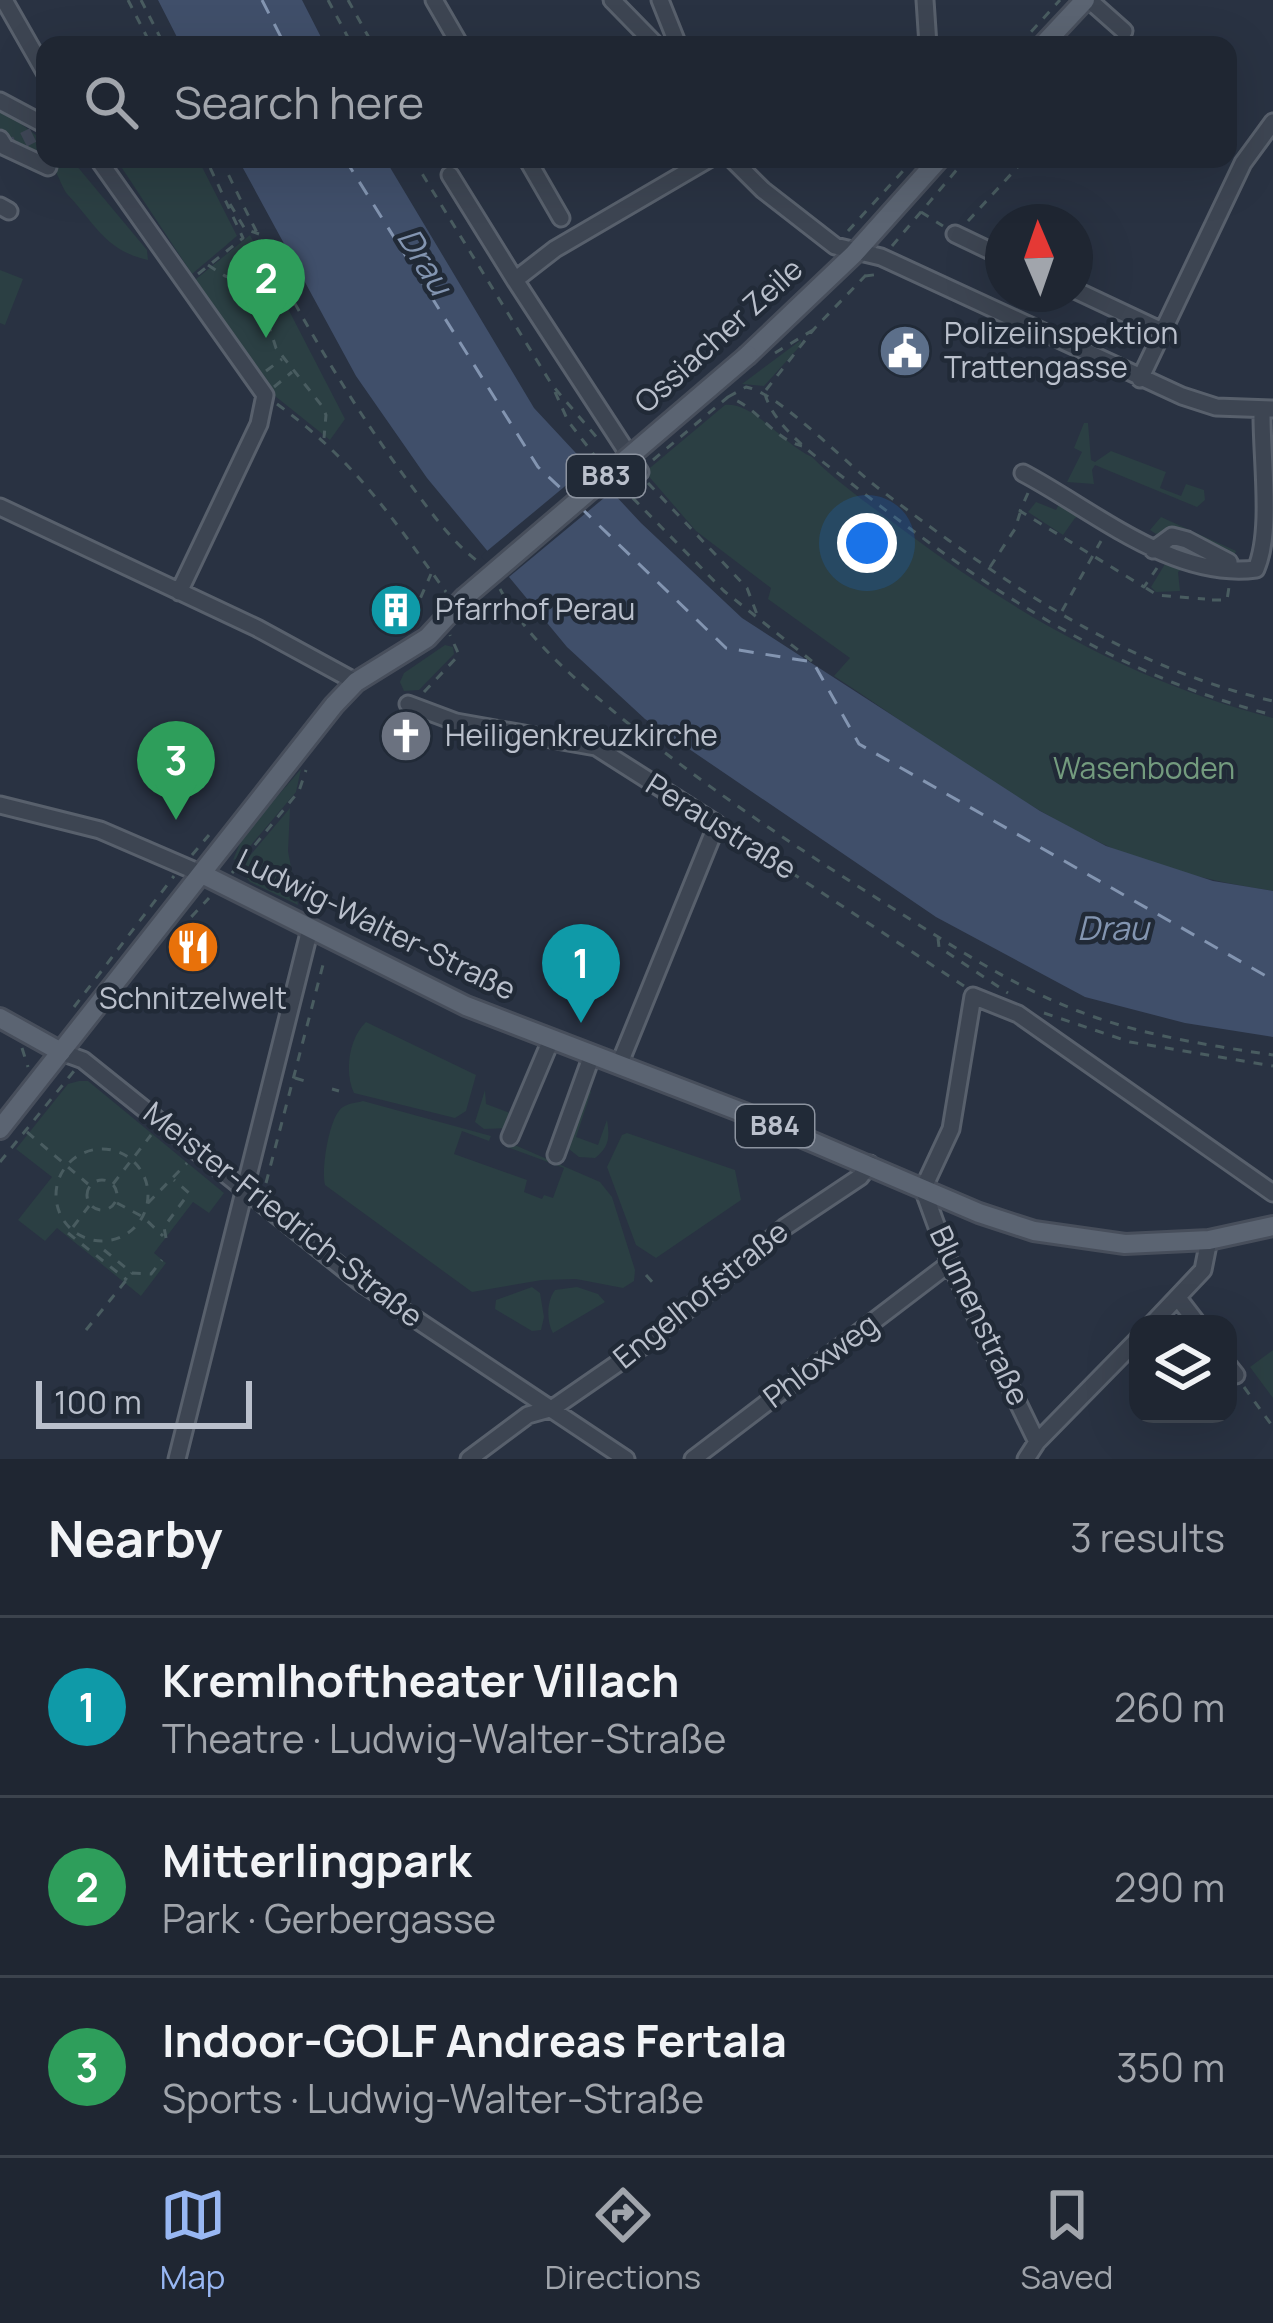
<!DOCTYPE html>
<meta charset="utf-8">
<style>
body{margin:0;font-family:Manrope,sans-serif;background:#2c323e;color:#f1f3f6}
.controls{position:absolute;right:36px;bottom:36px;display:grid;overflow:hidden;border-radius:24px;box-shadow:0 12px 48px #0002}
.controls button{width:108px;height:108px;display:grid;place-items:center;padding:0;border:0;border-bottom:3px solid #3c434d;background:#1f2632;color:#f1f3f6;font:60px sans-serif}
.compass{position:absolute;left:985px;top:204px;width:108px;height:108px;border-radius:50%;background:#1f2632;box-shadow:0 12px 48px #0002;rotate:358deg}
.scale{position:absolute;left:36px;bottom:30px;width:216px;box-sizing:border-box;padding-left:12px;border:6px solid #bac0cc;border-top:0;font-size:33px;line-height:42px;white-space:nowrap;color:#bac0cc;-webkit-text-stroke:9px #212a37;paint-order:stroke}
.you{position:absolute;left:867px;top:543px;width:42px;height:42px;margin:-30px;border:9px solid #fff;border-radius:50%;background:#1a73e8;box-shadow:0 0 0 18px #1a73e833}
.badge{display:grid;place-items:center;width:78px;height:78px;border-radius:50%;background:#98b7f3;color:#fff;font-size:39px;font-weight:700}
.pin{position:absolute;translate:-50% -99px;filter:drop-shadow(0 3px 6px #0008)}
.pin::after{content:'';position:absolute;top:63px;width:42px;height:36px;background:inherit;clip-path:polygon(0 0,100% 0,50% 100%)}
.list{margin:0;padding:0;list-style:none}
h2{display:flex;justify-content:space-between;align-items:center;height:156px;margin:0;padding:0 48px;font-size:51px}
h2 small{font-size:39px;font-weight:400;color:#a1a5ac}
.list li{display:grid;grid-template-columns:78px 1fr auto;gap:36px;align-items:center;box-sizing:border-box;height:180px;padding:0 48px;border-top:3px solid #3c434d}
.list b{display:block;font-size:45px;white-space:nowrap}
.list p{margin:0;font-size:39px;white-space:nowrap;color:#a1a5ac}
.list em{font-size:39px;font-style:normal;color:#a1a5ac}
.icon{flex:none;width:66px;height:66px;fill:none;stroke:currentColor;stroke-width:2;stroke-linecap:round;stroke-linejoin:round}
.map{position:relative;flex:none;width:1273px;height:1459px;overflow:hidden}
.search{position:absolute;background:#1f2632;box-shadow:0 12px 48px #0002;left:36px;right:36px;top:36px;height:132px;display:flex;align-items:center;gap:30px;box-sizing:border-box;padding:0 42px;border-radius:24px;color:#a1a5ac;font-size:45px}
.sheet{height:696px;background:#1f2632}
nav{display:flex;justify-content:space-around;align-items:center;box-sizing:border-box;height:168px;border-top:3px solid #3c434d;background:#1f2632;font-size:33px;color:#a1a5ac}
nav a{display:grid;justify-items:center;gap:6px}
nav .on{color:#98b7f3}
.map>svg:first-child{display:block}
</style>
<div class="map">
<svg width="1273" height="1459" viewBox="0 0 1273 1459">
<rect width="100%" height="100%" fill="#293242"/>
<path fill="#2b3f43" d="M0,108L45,142V159H71L147,250L148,260C105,251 94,222 68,195C62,189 60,177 54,170C39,153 16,145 0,128Z
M116,159H198L237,236L192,274Z
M250,235L345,419L330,440L270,392L190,284Z
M0,270L23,279L5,325L0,323Z
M801,340V345L764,386L742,384Z
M725,405C754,402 784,445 812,457C840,485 874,508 906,532C1020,617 1135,682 1273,718V891C1216,882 1155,869 1103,844C1008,799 921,733 834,676L850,658L768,599L771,588L696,531L645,472Z
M1084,423H1088L1091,460L1095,462L1111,451L1166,472L1160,488L1181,496L1186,484L1204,490L1205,500L1197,507L1095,465L1092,470L1094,484L1067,482L1082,452L1074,448Z
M1061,500L1084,514L1075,518L1063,535L1028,512L1036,502L1056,510Z
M1161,517L1236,551L1234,556C1208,543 1185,525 1156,534L1150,530Z
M1165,564L1182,569L1178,572L1180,591L1156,592L1151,587Z
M445,645L453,647L454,654L419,690L404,691L400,682L404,673Z
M301,769L296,792L240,858L233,860L243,836Z
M290,808L288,851L298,905L250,882L241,871L242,865Z
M366,1022L476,1075L466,1111L455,1118L354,1093C344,1072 349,1038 366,1022Z
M534,1057L537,1060L510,1128L484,1129L475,1122L485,1090L486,1104L510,1113Z
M79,1081H88L224,1193L209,1213L193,1202L154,1253L166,1263L141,1296L57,1228L45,1241L18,1220L52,1177L16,1149L68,1084Z
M586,1082L591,1092L576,1137L598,1145L607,1120C610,1138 609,1147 595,1158L579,1157L565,1146Z
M363,1101L491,1136L489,1141L462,1131L454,1154L527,1180L524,1192L542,1199L544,1195L553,1198L564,1168L507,1147L510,1143L600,1182L612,1197L635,1270L634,1281L623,1288L576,1279L542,1280L472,1292L325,1185C321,1171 329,1115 343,1107C349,1103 356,1103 363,1101Z
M627,1133L735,1170L741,1200L656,1258L636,1245L607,1167L622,1135Z
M532,1287L540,1293L544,1317L541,1330L532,1331L495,1309L496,1300Z
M577,1287L598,1294L605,1302L553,1333C546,1321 547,1300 555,1290Z
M1273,1350V1398L1250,1367Z"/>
<path fill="#404f6a" d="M158,0H302L325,45H181Z
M238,159H385L534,408L641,523L742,618L1040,811L1106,846L1213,881L1273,891V1037L1185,1023L1085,997L936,917L645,719L567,647L427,478L356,376Z"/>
<path fill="#293242" d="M593,463L616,488L503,582L481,556Z"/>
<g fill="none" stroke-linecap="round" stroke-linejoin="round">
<path stroke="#8395b1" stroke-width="3" stroke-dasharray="15 12" stroke-linecap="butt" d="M262,0L285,45
M345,159L538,467L569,496
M580,507L726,648L813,662L859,744L1273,980"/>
<path stroke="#3f4757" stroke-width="15" stroke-dasharray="15 8" stroke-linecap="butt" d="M3,150L33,135"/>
<g stroke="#58606c" stroke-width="21">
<path id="minor" d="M4,0L45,72
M434,0L460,45
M612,0L656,45
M660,0L678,45
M925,0L928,45
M1089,0L1124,31
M0,101L45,125
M0,139L5,147L48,167
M98,159L265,395L259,424L179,592
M527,159L561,218
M732,159L763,190L835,246L881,257L1182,396L1216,407L1273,409
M450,175L515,280
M0,206L9,211
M955,234L1003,257
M1075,290L1162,331
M1140,379L1243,163L1273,122
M640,472L515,280L555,249L709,159
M1023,473C1093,510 1173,580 1256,569C1273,530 1261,456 1262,409
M0,507L257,628L356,682
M1153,550L1172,536L1187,540L1229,562
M408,704L456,722L596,747L717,824L619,1065
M0,805L100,830L202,874
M61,1052L83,1060L360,1282L626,1459
M510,1137L551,1040
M556,1155L592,1055
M1178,1298L1198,1324
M1152,1324L1203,1270L1209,1240
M1228,1365L1236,1375
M1037,1442L950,1263L923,1189L951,1129L973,996L1018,1014L1273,1193
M177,1459L310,929
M469,1459L528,1415L553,1408L650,1341L785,1227L860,1177L870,1164
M693,1459L950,1263
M1026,1459L1037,1442L1138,1339"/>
</g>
<g stroke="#474e5b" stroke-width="24">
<path id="major" d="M1043,45L1085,0
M748,355L854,254L939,159
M202,874L466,1006L747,1114L979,1213L1034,1231L1125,1244L1209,1240L1273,1226
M0,1018L61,1052
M0,1129L334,705L356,682L427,638L464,598"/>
</g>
<path stroke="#495c60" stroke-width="3" stroke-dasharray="9 9" stroke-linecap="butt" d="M128,0L151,45
M141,0L164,45
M328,0L352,45
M348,0L373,45
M1019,45L1060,0
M221,159C272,268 336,383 407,480C429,509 450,541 480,563
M413,159L552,385L599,440
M426,159L438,167
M230,204L245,229L259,234
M921,212L943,226
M968,221L1025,159
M848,231L914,159
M892,246L966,159
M208,265L225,276L252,285L261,301L276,348L322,406L326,415L324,438
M198,274L243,238L206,159
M865,276L881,274
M775,353L813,330
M266,371L282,359
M274,387L292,372
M766,390L814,329L866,275
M555,392L568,421L598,460
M765,394C775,430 822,461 852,484C980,585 1113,675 1273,715
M728,397L746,387C780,393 849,467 882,491C1001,581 1126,668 1273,701
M277,404C354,460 391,516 446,592
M653,460L728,397C757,406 773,439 802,446
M648,483L747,588L758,617
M620,485L724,591L813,662
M1028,493L1020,511L1144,587L1157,568
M990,567L1015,529L1020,513
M1146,588L1157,595L1205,599
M500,589C528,640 574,678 618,715C702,785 794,846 886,904C948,943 1010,985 1078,1011C1140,1035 1207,1045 1273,1055
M1212,600H1227L1229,587
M1062,611L1101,541
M413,630L409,624L431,574
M424,692L459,655L450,635
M731,833L964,986
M192,855L209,835
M232,873L299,791L306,770
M179,930L209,898
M938,938L939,947L1008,993
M74,1007L174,876
M1044,1013L1130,1042L1273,1066
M22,1048L28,1067
M295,1078L311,1083
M332,1089L339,1091
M27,1132L88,1184
M56 1195a46 46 0 1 1 92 0a46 46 0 1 1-92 0Z
M0,1162L74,1071
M87 1195a15 15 0 1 1 30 0a15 15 0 1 1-30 0Z
M266,1183L325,957
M113,1184L151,1135
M117,1203L143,1217L163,1236
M148,1203L187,1163
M73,1227L89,1206
M68,1233L127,1280
M166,1238L164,1227L189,1193L174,1180
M104,1250L132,1273L151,1274L162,1260
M646,1275L655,1285
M86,1330L132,1273
M1244,1387L1273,1427"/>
<use href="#minor" stroke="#3d4552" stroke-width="15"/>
<use href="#major" stroke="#5b6472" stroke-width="18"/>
<g stroke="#474e5b" stroke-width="24" stroke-linecap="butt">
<path id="major-bridge" d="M464,598L748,355"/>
</g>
<use href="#major-bridge" stroke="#5b6472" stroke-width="18"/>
</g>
<defs>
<g id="civic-disc" transform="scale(2.7)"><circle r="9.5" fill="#5c6f8a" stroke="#212a37"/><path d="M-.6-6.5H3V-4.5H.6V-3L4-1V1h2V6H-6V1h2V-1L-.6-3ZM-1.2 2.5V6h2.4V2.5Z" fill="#fff"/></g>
<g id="building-disc" transform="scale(2.7)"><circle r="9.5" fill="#0f9aa8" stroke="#212a37"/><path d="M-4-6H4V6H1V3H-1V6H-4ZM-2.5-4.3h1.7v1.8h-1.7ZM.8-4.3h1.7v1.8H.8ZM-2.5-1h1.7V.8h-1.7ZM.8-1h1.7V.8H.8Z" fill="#fff"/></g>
<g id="church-disc" transform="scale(2.7)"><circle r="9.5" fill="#6b7280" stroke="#212a37"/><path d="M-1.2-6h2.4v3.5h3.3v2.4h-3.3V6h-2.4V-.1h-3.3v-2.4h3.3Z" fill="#fff"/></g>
<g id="restaurant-disc" transform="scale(2.7)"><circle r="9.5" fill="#e8710a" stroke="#212a37"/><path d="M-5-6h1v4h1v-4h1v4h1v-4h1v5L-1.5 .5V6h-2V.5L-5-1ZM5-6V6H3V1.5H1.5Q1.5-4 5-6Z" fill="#fff"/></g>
</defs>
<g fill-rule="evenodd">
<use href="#civic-disc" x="905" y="351"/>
<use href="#building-disc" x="396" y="610"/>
<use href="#church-disc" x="406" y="736"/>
<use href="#restaurant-disc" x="193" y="947"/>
</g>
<g text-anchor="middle" stroke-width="9" stroke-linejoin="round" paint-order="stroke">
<g fill="#212a37" stroke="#8c939f" stroke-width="3">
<rect x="567" y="455" width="78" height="42" rx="9"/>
<rect x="736" y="1105" width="78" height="42" rx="9"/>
</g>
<g font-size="27" font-weight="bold" fill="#bac0cc">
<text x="606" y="485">B83</text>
<text x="775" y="1135">B84</text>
</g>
<g font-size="30" fill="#bac0cc" stroke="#212a37" text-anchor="start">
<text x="944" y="344">Polizeiinspektion<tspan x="944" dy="34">Trattengasse</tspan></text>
<text x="435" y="620">Pfarrhof Perau</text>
<text x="445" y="746">Heiligenkreuzkirche</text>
<text x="193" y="1009" text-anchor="middle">Schnitzelwelt</text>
</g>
<g font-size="30" fill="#bac0cc" stroke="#212a37">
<text transform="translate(719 336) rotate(-42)" y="10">Ossiacher Zeile</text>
<text transform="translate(721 827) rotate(32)" y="10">Peraustraße</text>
<text transform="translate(376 925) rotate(26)" y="10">Ludwig-Walter-Straße</text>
<text transform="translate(283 1215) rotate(38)" y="10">Meister-Friedrich-Straße</text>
<text transform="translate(701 1295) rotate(-39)" y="10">Engelhofstraße</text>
<text transform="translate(979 1316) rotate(65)" y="10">Blumenstraße</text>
<text transform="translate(821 1361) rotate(-37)" y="10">Phloxweg</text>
</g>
<g font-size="30" fill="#739b7e" stroke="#212a37">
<text x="1144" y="779">Wasenboden</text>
</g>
<g font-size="33" font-style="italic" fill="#8395b1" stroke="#212a37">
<text transform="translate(425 261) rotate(58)" y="12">Drau</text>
<text x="1113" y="940">Drau</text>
</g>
</g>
</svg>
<div class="controls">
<button><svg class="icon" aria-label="layers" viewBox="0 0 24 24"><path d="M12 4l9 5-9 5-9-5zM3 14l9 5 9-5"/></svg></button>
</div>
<svg class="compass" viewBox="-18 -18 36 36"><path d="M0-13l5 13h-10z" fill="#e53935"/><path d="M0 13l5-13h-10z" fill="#a1a5ac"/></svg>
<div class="scale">100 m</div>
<div class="you"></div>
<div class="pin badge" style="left:581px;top:1023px;background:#0f9aa8">1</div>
<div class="pin badge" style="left:266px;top:338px;background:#2e9e5b">2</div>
<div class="pin badge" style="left:176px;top:820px;background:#2e9e5b">3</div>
<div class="search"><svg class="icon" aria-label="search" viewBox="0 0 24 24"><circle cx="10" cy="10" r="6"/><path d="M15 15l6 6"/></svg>Search here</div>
</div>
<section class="sheet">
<h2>Nearby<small>3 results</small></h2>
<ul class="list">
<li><span class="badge" style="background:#0f9aa8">1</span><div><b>Kremlhoftheater Villach</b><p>Theatre · Ludwig-Walter-Straße</p></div><em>260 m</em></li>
<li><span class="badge" style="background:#2e9e5b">2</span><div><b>Mitterlingpark</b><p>Park · Gerbergasse</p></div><em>290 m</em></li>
<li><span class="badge" style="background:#2e9e5b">3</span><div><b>Indoor-GOLF Andreas Fertala</b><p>Sports · Ludwig-Walter-Straße</p></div><em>350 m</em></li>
</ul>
</section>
<nav>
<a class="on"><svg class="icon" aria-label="map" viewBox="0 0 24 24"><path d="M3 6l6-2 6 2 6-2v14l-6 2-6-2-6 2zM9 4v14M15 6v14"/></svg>Map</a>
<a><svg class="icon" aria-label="directions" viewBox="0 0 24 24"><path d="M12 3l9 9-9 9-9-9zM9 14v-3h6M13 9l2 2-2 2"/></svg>Directions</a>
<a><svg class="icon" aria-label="saved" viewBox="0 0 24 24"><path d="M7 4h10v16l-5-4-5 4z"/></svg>Saved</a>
</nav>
